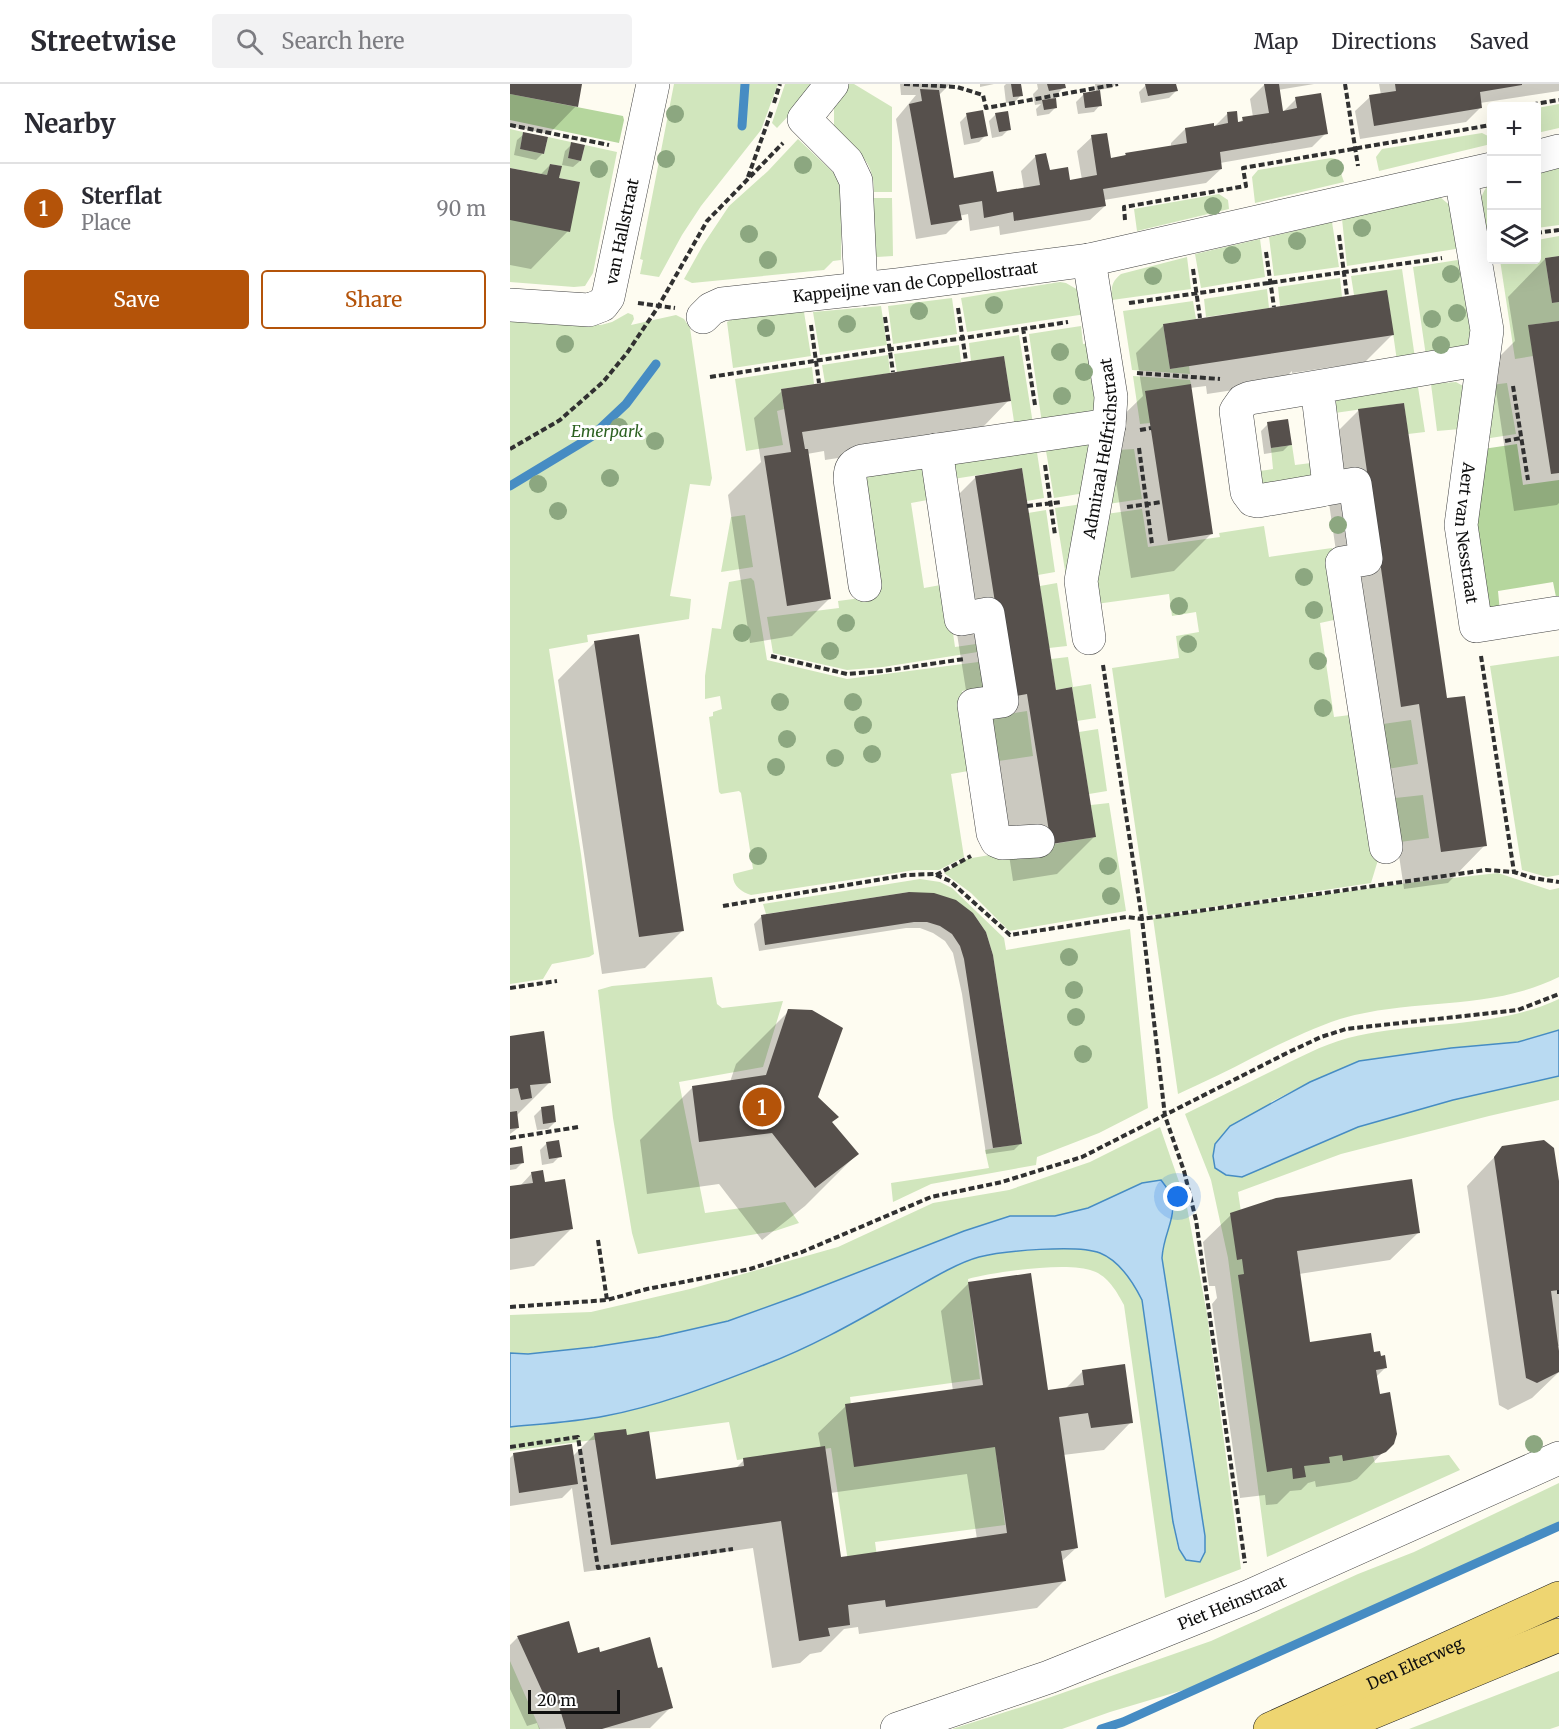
<!DOCTYPE html>
<meta charset="utf-8">
<style>
body{margin:0;font-family:Merriweather,serif;background:#f2f2f3;color:#2b2b33}
.controls{position:absolute;right:18px;top:18px;display:grid;overflow:hidden;border-radius:6px;box-shadow:0 6px 24px #0002}
.controls button{width:54px;height:54px;display:grid;place-items:center;padding:0;border:0;border-bottom:2px solid #e1e1e2;background:#fff;color:#2b2b33;font:30px sans-serif}
.scale{position:absolute;left:18px;bottom:15px;width:92px;box-sizing:border-box;padding-left:6px;border:3px solid #0f0f0f;border-top:0;font-size:16px;line-height:21px;white-space:nowrap;color:#0f0f0f;-webkit-text-stroke:4px #fff;paint-order:stroke}
.you{position:absolute;left:668px;top:1113px;width:21px;height:21px;margin:-15px;border:4px solid #fff;border-radius:50%;background:#1a73e8;box-shadow:0 0 0 9px #1a73e833}
.badge{display:grid;place-items:center;width:39px;height:39px;border-radius:50%;background:#b45309;color:#fff;font-size:20px;font-weight:700}
.pin{position:absolute;translate:-50% -50%;border:3px solid #fff;box-shadow:0 2px 6px #0006}
.list{margin:0;padding:0;list-style:none}
h2{display:flex;justify-content:space-between;align-items:center;height:78px;margin:0;padding:0 24px;font-size:26px}
h2 small{font-size:20px;font-weight:400;color:#7c7c81}
.list li{display:grid;grid-template-columns:39px 1fr auto;gap:18px;align-items:center;box-sizing:border-box;height:90px;padding:0 24px;border-top:2px solid #e1e1e2}
.list b{display:block;font-size:22px;white-space:nowrap}
.list p{margin:0;font-size:20px;white-space:nowrap;color:#7c7c81}
.list em{font-size:20px;font-style:normal;color:#7c7c81}
.actions{display:flex;gap:12px;padding:18px 24px}
.actions a{flex:1;padding:14px 0;border:2px solid #b45309;border-radius:6px;text-align:center;font-size:21px;color:#b45309}
.actions .main{background:#b45309;color:#fff}
.icon{flex:none;width:33px;height:33px;fill:none;stroke:currentColor;stroke-width:2;stroke-linecap:round;stroke-linejoin:round}
.map{position:relative;flex:none;width:1049px;height:1645px;overflow:hidden}
header{display:flex;align-items:center;gap:36px;box-sizing:border-box;height:84px;padding:0 30px;background:#fff;border-bottom:2px solid #e1e1e2}
header strong{font-size:28px}
nav{display:flex;gap:33px;margin-inline-start:auto;font-size:21px}
.search{width:420px;height:54px;background:#f2f2f3;display:flex;align-items:center;gap:15px;box-sizing:border-box;padding:0 21px;border-radius:6px;color:#7c7c81;font-size:22px}
main{display:flex}
aside{flex:1;background:#fff}
.map>svg:first-child{display:block}
</style>
<header>
<strong>Streetwise</strong>
<div class="search"><svg class="icon" aria-label="search" viewBox="0 0 24 24"><circle cx="10" cy="10" r="6"/><path d="M15 15l6 6"/></svg>Search here</div>
<nav><a>Map</a><a>Directions</a><a>Saved</a></nav>
</header>
<main>
<aside>
<h2>Nearby<small></small></h2>
<ul class="list">
<li><span class="badge">1</span><div><b>Sterflat</b><p>Place</p></div><em>90 m</em></li>
</ul>
<div class="actions"><a class="main">Save</a><a>Share</a></div>
</aside>
<div class="map">
<svg width="1049" height="1645" viewBox="0 0 1049 1645">
<rect width="100%" height="100%" fill="#fefcf1"/>
<path fill="#d1e6bd" d="M164,0H268L251,46L191,122L172,151L149,193L130,190L133,176L130,175Z
M275,0H308L267,44L262,39Z
M337,0H344L382,23V108H364C364,72 344,68 324,43V18Z
M1049,20V44L1027,49V24Z
M0,45L13,48L10,65L34,70L38,53L61,58L58,74L71,77L75,61L107,68L83,189L75,202L64,203L0,198V136L70,98L49,94L51,82L40,80L37,91L0,84Z
M972,49L980,53L981,60L869,87L866,73L872,65Z
M288,55L328,93L332,104L331,176L323,177L314,186L182,199L174,195L193,161L219,122L258,87Z
M821,74L826,75L834,98L745,119L742,93L748,86Z
M1049,81V141L1027,144V87Z
M981,98V151L975,152C972,131 964,115 981,98Z
M709,110L718,116L719,125L627,147L624,125Z
M930,113L943,124L952,164L837,182L832,135Z
M363,114H382L383,172L367,173L364,167Z
M822,138L829,183L764,192L759,153Z
M1049,152V172L1035,174L1042,219L1049,218V237L1019,241L1023,272L1005,275L990,176H1026L1027,156Z
M750,155L755,193L691,204L685,170Z
M677,173L681,205L602,216C601,204 601,198 611,190Z
M954,175L964,246L960,262L916,272L903,183Z
M892,185L905,274L887,277L877,207L844,211L841,192Z
M830,194L832,213L770,222L768,203Z
M550,198L556,199L568,206L576,230L457,248L451,214Z
M757,205L759,224L696,233L694,215Z
M442,214L447,250L383,260L378,222Z
M683,217L686,235L653,240L660,285L679,282L680,290L622,286L613,227Z
M371,222L377,261L310,271L303,228Z
M294,228L301,272L223,284L217,238L229,232Z
M118,229L123,231L124,235L121,241L166,231L174,235L180,244L202,394L200,402L180,400L160,512L181,515L179,535L77,551L78,558L39,565L71,770L84,870L79,873L42,880L33,895L0,900V235L91,241L102,238Z
M571,242L573,260L582,259L588,326L532,339L519,250Z
M509,251L523,340L505,344L494,272L461,277L459,259Z
M449,261L451,278L387,288L384,270Z
M378,271L380,289L315,299L312,281Z
M302,283L304,300L271,305L274,325L267,327L273,361L236,367L225,295Z
M623,292L680,296L681,300L640,339L630,340Z
M946,298L953,302L950,345L927,347L921,300Z
M997,299L1006,350L974,355L981,301Z
M908,303L915,348L898,350L894,319L818,330L816,316Z
M583,353L575,409L544,414L535,361Z
M782,361L785,381L809,378L812,399L746,409L743,388L763,385L761,364Z
M526,362L534,414L517,417L512,384L437,396L439,374Z
M624,365L632,415L598,420L608,366Z
M418,379L423,415L401,419L414,504L436,500L445,563L473,559L474,567L373,583L337,586L263,569L257,533L329,524L328,517L367,512L350,389Z
M572,420L558,505L545,424Z
M632,425L638,463L710,453L709,449L754,442L759,473L822,464L833,534L810,539L824,633L848,630L868,776L861,799L655,830L638,831L602,584L669,574L666,552L689,548L686,528L662,532L659,510L586,520L583,504L596,430Z
M536,426L545,488L528,491L518,429Z
M235,431L243,483L211,488L221,433Z
M241,494L244,497L257,576L337,595L476,577L479,602L452,607L464,686L441,690L454,773L429,786H405L241,811C231,808 222,801 223,790L243,785L231,709L229,707L211,710L209,708L199,633L203,632V628L212,625L210,612L195,615V592L202,544L211,545L219,498Z
M547,499L557,562L539,564L530,502Z
M1049,572V791L1037,793L1012,786L980,582Z
M558,573L563,603L581,600L586,634L567,637L562,603L546,606L541,575Z
M517,627L523,672L481,678L474,634Z
M901,636L908,680L871,686L866,641Z
M588,645L597,707L579,710L569,648Z
M913,711L919,754L883,759L876,715Z
M599,719L616,827L499,847L461,809L434,789L456,775L585,753L581,721Z
M988,789L1040,806L1049,804V893C978,928 903,913 830,935C800,945 770,960 742,974C718,987 693,998 668,1010L643,834L906,798Z
M410,795L430,798L442,804L494,854L496,866L620,845L638,1024L589,1049L527,1073L526,1081L421,1100L383,1118L381,1099L479,1084L475,1066L512,1059L483,871L476,848L463,829L399,808L256,830L253,820Z
M202,893L207,920L212,924L273,917L253,983L169,998L195,1129L275,1118L289,1139L265,1147L128,1170L122,1149L103,1034L88,906L102,902Z
M1049,915V946L1008,958L941,964L849,977L800,998L761,1018L732,1093L848,1043L943,1016L1049,992V1016L979,1032L831,1070L728,1108L769,1381L861,1365L865,1379L939,1371L950,1386L757,1473L718,1174L701,1096L675,1030C704,1016 733,1001 762,987C786,975 812,961 838,954C907,936 984,946 1049,915Z
M650,1043L676,1118L697,1230L731,1485L655,1514L614,1221C607,1208 598,1192 583,1187C559,1177 483,1188 458,1195L470,1295L340,1313L348,1377L485,1359L495,1441L365,1458L372,1509L343,1511L321,1364L227,1376L219,1338L0,1367V1343C31,1340 64,1339 95,1332C149,1320 202,1301 254,1281C299,1264 342,1240 384,1216C408,1203 443,1180 469,1173C493,1167 568,1160 590,1169C610,1177 623,1198 632,1216L663,1438L668,1465L676,1476L690,1478L695,1452L652,1174L656,1148L664,1127L632,1099L578,1124L545,1132H500L454,1147L290,1211L218,1237L148,1253L84,1263L18,1270L0,1269V1231L81,1228L180,1205L328,1163L423,1119L499,1106L580,1078Z
M1049,1399V1442L697,1599L600,1628L552,1645H442L521,1620L701,1557L848,1490L904,1468Z
M0,1577L30,1645H0Z
M1049,1587V1642L1040,1645H899Z"/>
<path fill="#b5d69d" d="M0,10L113,32L114,36L109,59L0,36Z
M1007,360L1013,401L1049,396V519L1047,518L1043,498L988,507L990,528L981,524L978,519L965,426L973,365Z"/>
<path fill="#b9daf2" stroke="#468cc3" stroke-width="1.5" d="M1049,946V992L943,1016L848,1043L732,1093L716,1091L705,1084L703,1072L705,1060L720,1042L800,998L849,977L941,964L1008,958Z
M651,1096C676,1126 654,1141 652,1174L695,1452V1468L690,1478L676,1476L669,1465L663,1438L632,1216C623,1198 610,1177 590,1169C568,1160 493,1167 469,1173C443,1180 408,1203 384,1216C342,1240 299,1264 254,1281C202,1301 149,1322 95,1332C64,1338 31,1340 0,1343V1269L18,1270L84,1263L148,1253L218,1237L290,1211L454,1147L500,1132H545L578,1124L632,1099Z"/>
<path fill="#0003" fill-rule="evenodd" d="M0,0H71L66,22L39,50L0,42Z
M390,0H440L428,12L443,95L485,110L514,105L511,87L526,72L538,88L559,98L572,96L567,67L582,53L600,75L613,73L616,70L661,63V59L675,45L703,44L717,30L727,41L733,35L743,33L740,15L755,0H804L768,6L772,29L786,15L816,49L802,63L710,79L711,85L696,99L594,116L595,122L580,136L490,151L489,142L460,147L458,130L449,132L450,136L436,150L406,155L386,35L406,11H391Z
M470,0H484L470,3Z
M496,0H510L511,11L505,18L496,19L494,2Z
M527,0H553L554,3L544,13L546,23L539,30L527,32L526,25L531,20L525,21L523,10L528,5Z
M585,0H605L602,4L588,6L590,21L584,28L568,30L566,18L573,11L586,9Z
M665,0L666,7L659,14L631,19L629,8L636,1Z
M869,0H1049V7L970,19L971,23L956,38L850,55L845,27L860,13L871,11Z
M486,30L499,45L492,52L482,54L479,37Z
M457,31L476,51L469,58L454,61L450,38Z
M14,50L33,69L26,76L4,71L7,56Z
M62,60L70,77L63,83L52,81L55,67Z
M40,81L48,95L58,147L21,185L0,181V85L30,91Z
M1049,173V419L1047,421L1004,427L982,280L1005,257L998,213L1035,175Z
M654,241L882,251L855,278L782,289V287L770,299L697,310L696,302L680,304L701,450L664,487L621,494L598,346L633,312L626,269Z
M272,307L499,316L472,344L387,365L315,376L314,367L297,370L319,515L282,552L240,559L218,411L251,378L244,334Z
M848,327L936,616L975,761L938,799L894,805L872,657L854,660L811,364Z
M758,340L780,360L773,367L754,370L751,347Z
M466,393L545,607L584,753L547,790L503,797L480,647L463,650L428,431Z
M85,558L173,846L135,884L92,890L48,596Z
M445,817L511,1059L504,1066L476,1070L452,910L443,869L435,857L423,849L410,844H396L249,867L244,840L251,833Z
M279,927L306,1014L321,1039L347,1070L295,1122L252,1156L209,1100L137,1110L130,1056L183,1003L220,998L226,980Z
M0,953L40,998L6,1032L8,1044L0,1050Z
M31,1025L45,1038L38,1045L27,1046L24,1032Z
M37,1059L50,1072L43,1079L32,1081L30,1066Z
M993,1064L1049,1108V1262H1047L1049,1288L1022,1314L998,1326L989,1321L957,1102Z
M0,1065L13,1078L6,1085L0,1086Z
M22,1089L33,1099L61,1145L24,1182L0,1186V1104L9,1103Z
M721,1131L908,1149L880,1176L789,1190L799,1259L862,1270L875,1284L866,1293L869,1311L882,1359L847,1395L840,1398L806,1403L805,1397L798,1399L791,1406L780,1407L767,1420L756,1421L755,1411L730,1414L702,1220L707,1214L705,1202H699L693,1158Z
M459,1199L537,1308L554,1306L573,1287L621,1338L594,1366L553,1371L566,1464L551,1478L554,1497L527,1524L349,1550L348,1543L334,1545L311,1568L300,1570L290,1579L262,1584L243,1464L74,1488L62,1404L52,1414L0,1422V1374L4,1370L62,1373L85,1350L116,1353L145,1397L225,1385L234,1376L311,1365L308,1349L336,1322L443,1307L431,1227ZM457,1390L467,1455L330,1475L320,1409Z
M58,1539L67,1571L89,1569L147,1586L161,1623L140,1644L29,1645L27,1639L17,1642L0,1605V1561L7,1554Z"/>
<g fill="none" stroke-linecap="round" stroke-linejoin="round">
<path stroke="#468cc3" stroke-width="9" d="M232,42L235,0
M0,402L81,353L116,320L146,280
M591,1645L613,1638L1049,1442"/>
</g>
<path fill="#56504c" d="M0,0H72L68,23L0,10Z
M501,0H511L513,12L503,13Z
M537,0H555L556,4L539,7Z
M635,0H666L668,7L638,12Z
M754,0H769L773,27L787,24L785,13L811,9L818,50L710,68L712,85L593,105L596,122L504,137L503,128L474,134L472,117L449,121L452,136L421,141L399,20L412,17L410,5L429,6L444,94L483,87L487,108L530,101L525,71L536,69L540,86L558,83L560,96L587,91L581,51L597,49L601,74L616,71L615,69L677,59L675,44L704,39V42L718,39L717,28L727,27L728,38L733,37L732,33L759,29Z
M885,0H1012V1L970,8L972,24L864,42L859,11L886,7Z
M590,6L592,22L575,24L573,9Z
M546,14L547,24L534,26L532,16Z
M473,26L478,52L461,55L456,29Z
M498,27L501,46L489,48L485,29Z
M13,48L38,53L34,70L10,65Z
M61,58L75,61L71,77L58,74Z
M40,80L52,82L49,94L70,98L60,148L0,136V84L37,91Z
M1049,172V218L1042,219L1035,174Z
M877,206L884,251L660,285L653,240Z
M1049,237V389L1041,390L1018,241Z
M494,272L501,317L292,348L295,365H298L321,515L277,522L254,372L281,368L271,305Z
M681,300L703,450L658,457L635,307Z
M894,319L937,614L955,612L977,762L931,768L909,620L891,623L848,325Z
M778,335L782,361L761,364L757,338Z
M512,384L546,606L562,603L586,753L541,760L517,610L500,613L465,392Z
M129,550L174,847L129,853L84,557Z
M399,808L424,809L446,816L463,829L476,848L483,871L512,1060L483,1064L454,875L450,862L442,850L430,842L417,838H404L255,861L251,831Z
M278,925L302,926L333,944L308,1013L329,1033L322,1038L349,1070L305,1104L262,1049L189,1058L182,1002L256,991Z
M34,947L41,999L20,1001L22,1014L11,1016L8,1004L0,1005V952Z
M44,1021L46,1038L33,1040L31,1023Z
M7,1027L9,1044L0,1045V1028Z
M49,1056L52,1073L39,1075L36,1058Z
M1034,1056L1044,1064L1049,1097V1206L1041,1207L1049,1267V1288L1027,1299L1016,1294L984,1073L992,1062Z
M12,1062L14,1079L0,1081V1064Z
M33,1086L35,1098L55,1095L63,1145L0,1155V1102L23,1099L21,1088Z
M902,1095L910,1149L787,1167L800,1258L861,1249L864,1268L870,1267L871,1272L875,1271L877,1284L866,1286L870,1310L880,1308L887,1350L884,1360L876,1368L869,1371L833,1377L832,1371L819,1373L820,1379L794,1382L796,1393L783,1395L782,1384L757,1388L728,1191L734,1190L732,1175L727,1176L720,1129L766,1114Z
M521,1189L538,1306L574,1301L572,1286L615,1280L623,1339L581,1344L578,1329L549,1333L568,1464L551,1467L556,1497L376,1523L375,1516L338,1521L340,1541L318,1544L320,1552L289,1557L271,1437L101,1461L84,1349L116,1345L117,1351L139,1347L146,1395L234,1382L233,1374L315,1362L331,1473L497,1449L485,1363L344,1383L335,1320L473,1301L458,1198Z
M62,1360L68,1400L9,1409L3,1369Z
M59,1537L68,1569L89,1563L90,1568L140,1553L148,1584L152,1583L163,1624L92,1645H56L48,1619L39,1622L7,1552Z"/>
<g fill="none" stroke-linecap="round" stroke-linejoin="round">
<g stroke="#424242" stroke-width="34">
<g id="minor">
<path d="M322,0L294,35L337,78L346,97L351,205"/>
<path d="M1026,73L1049,67"/>
<path id="s1" d="M951,93L977,246L951,441L966,542L1047,529"/>
<path id="s2" d="M0,221L79,226L92,221L98,213L143,0"/>
<path id="s3" d="M193,233L201,225L212,220L387,201L579,176L981,85"/>
<path d="M807,303L819,401L812,406L748,417L743,416L737,408L726,327L733,317L740,314L973,275"/>
<path d="M426,366L451,535L478,530L492,617L464,621L483,749L487,757L492,759L528,757"/>
<path d="M816,405L845,400L856,475L832,479L876,763"/>
<path d="M355,501L340,395C340,385 342,381 352,377L599,341"/>
<path id="s4" d="M579,554L571,497L599,341L601,313L579,176"/>
<path id="s5" d="M387,1645L539,1593L740,1512L1049,1374"/>
</g>
</g>
<g stroke="#202020" stroke-width="34">
<g id="major">
<path id="s6" d="M760,1645L1049,1514"/>
<path d="M816,1645L856,1631L1049,1551"/>
</g>
</g>
<path stroke="#313131" stroke-width="4" stroke-dasharray="6 3" stroke-linecap="butt" d="M394,0L447,3L473,11L476,24L608,0
M835,0L848,82
M264,19L270,0
M1013,22L1049,16
M0,41L99,61
M238,93L262,26
M615,136L614,123L736,102L733,84L981,41
M1026,149L1049,146
M829,151L837,212
M756,168L764,223
M683,185L690,234
M128,219L165,224
M619,219L932,174
M448,224L456,277
M375,233L383,288
M301,241L309,299
M513,244L525,321
M627,289L710,295
M200,293L558,238
M1003,302L1018,396
M630,346L641,344
M995,357L1011,354
M629,364L642,460
M0,365L50,336L93,298L117,269L148,223L197,137L273,59
M535,381L545,451
M517,422L552,418
M617,423L652,418
M261,572L337,590L373,587L454,575
M971,572L1004,788
M593,581L632,835L655,1032L674,1087L686,1136L735,1479
M426,791L461,772
M213,822L396,791L424,790L440,797L500,851L616,833L632,835L976,786L1004,788L1023,794L1049,798
M0,904L47,897
M0,1054L68,1043
M88,1156L97,1216
M1049,1206V1210
M0,1223L97,1216L137,1205L240,1185L292,1168L421,1113L492,1098L572,1073L777,969L811,953L836,945L1008,926L1049,910
M0,1363L68,1353L88,1484L223,1465"/>
<use href="#minor" stroke="#fff" stroke-width="33"/>
<use href="#major" stroke="#eed571" stroke-width="33"/>
</g>
<g fill="#8ca780">
<circle cx="165" cy="30" r="9"/>
<circle cx="156" cy="75" r="9"/>
<circle cx="293" cy="81" r="9"/>
<circle cx="825" cy="84" r="9"/>
<circle cx="89" cy="85" r="9"/>
<circle cx="703" cy="122" r="9"/>
<circle cx="852" cy="144" r="9"/>
<circle cx="239" cy="150" r="9"/>
<circle cx="787" cy="157" r="9"/>
<circle cx="722" cy="171" r="9"/>
<circle cx="258" cy="176" r="9"/>
<circle cx="941" cy="190" r="9"/>
<circle cx="643" cy="192" r="9"/>
<circle cx="484" cy="221" r="9"/>
<circle cx="409" cy="227" r="9"/>
<circle cx="947" cy="229" r="9"/>
<circle cx="922" cy="235" r="9"/>
<circle cx="337" cy="240" r="9"/>
<circle cx="256" cy="244" r="9"/>
<circle cx="55" cy="260" r="9"/>
<circle cx="931" cy="261" r="9"/>
<circle cx="550" cy="268" r="9"/>
<circle cx="574" cy="288" r="9"/>
<circle cx="552" cy="312" r="9"/>
<circle cx="109" cy="343" r="9"/>
<circle cx="145" cy="357" r="9"/>
<circle cx="100" cy="394" r="9"/>
<circle cx="28" cy="400" r="9"/>
<circle cx="48" cy="427" r="9"/>
<circle cx="828" cy="441" r="9"/>
<circle cx="794" cy="493" r="9"/>
<circle cx="669" cy="522" r="9"/>
<circle cx="804" cy="526" r="9"/>
<circle cx="336" cy="539" r="9"/>
<circle cx="232" cy="549" r="9"/>
<circle cx="678" cy="560" r="9"/>
<circle cx="320" cy="567" r="9"/>
<circle cx="808" cy="577" r="9"/>
<circle cx="270" cy="618" r="9"/>
<circle cx="343" cy="618" r="9"/>
<circle cx="813" cy="624" r="9"/>
<circle cx="353" cy="641" r="9"/>
<circle cx="277" cy="655" r="9"/>
<circle cx="362" cy="670" r="9"/>
<circle cx="325" cy="674" r="9"/>
<circle cx="266" cy="683" r="9"/>
<circle cx="248" cy="772" r="9"/>
<circle cx="598" cy="782" r="9"/>
<circle cx="601" cy="812" r="9"/>
<circle cx="559" cy="873" r="9"/>
<circle cx="564" cy="906" r="9"/>
<circle cx="566" cy="933" r="9"/>
<circle cx="573" cy="970" r="9"/>
<circle cx="1024" cy="1360" r="9"/>
</g>
<g text-anchor="middle" stroke-width="6" stroke-linejoin="round" paint-order="stroke">
<g font-size="16" fill="#0f0f0f" stroke="#fff">
<text dy="6" stroke="none"><textPath href="#s2" startOffset="170">van Hallstraat</textPath></text>
<text dy="6" stroke="none"><textPath href="#s3" startOffset="218">Kappeijne van de Coppellostraat</textPath></text>
<text dy="6" stroke="none"><textPath href="#s4" startOffset="192">Admiraal Helfrichstraat</textPath></text>
<text dy="6" stroke="none"><textPath href="#s1" startOffset="360">Aert van Nesstraat</textPath></text>
<text dy="6" stroke="none"><textPath href="#s5" startOffset="358">Piet Heinstraat</textPath></text>
<text dy="6" stroke="none"><textPath href="#s6" startOffset="159">Den Elterweg</textPath></text>
</g>
<g font-size="16" font-style="italic" fill="#2e6223" stroke="#fff">
<text x="97" y="353">Emerpark</text>
</g>
</g>
</svg>
<div class="controls">
<button>+</button>
<button>−</button>
<button><svg class="icon" aria-label="layers" viewBox="0 0 24 24"><path d="M12 4l9 5-9 5-9-5zM3 14l9 5 9-5"/></svg></button>
</div>
<div class="scale">20 m</div>
<div class="you"></div>
<div class="pin badge" style="left:252px;top:1023px">1</div>
</div>
</main>
